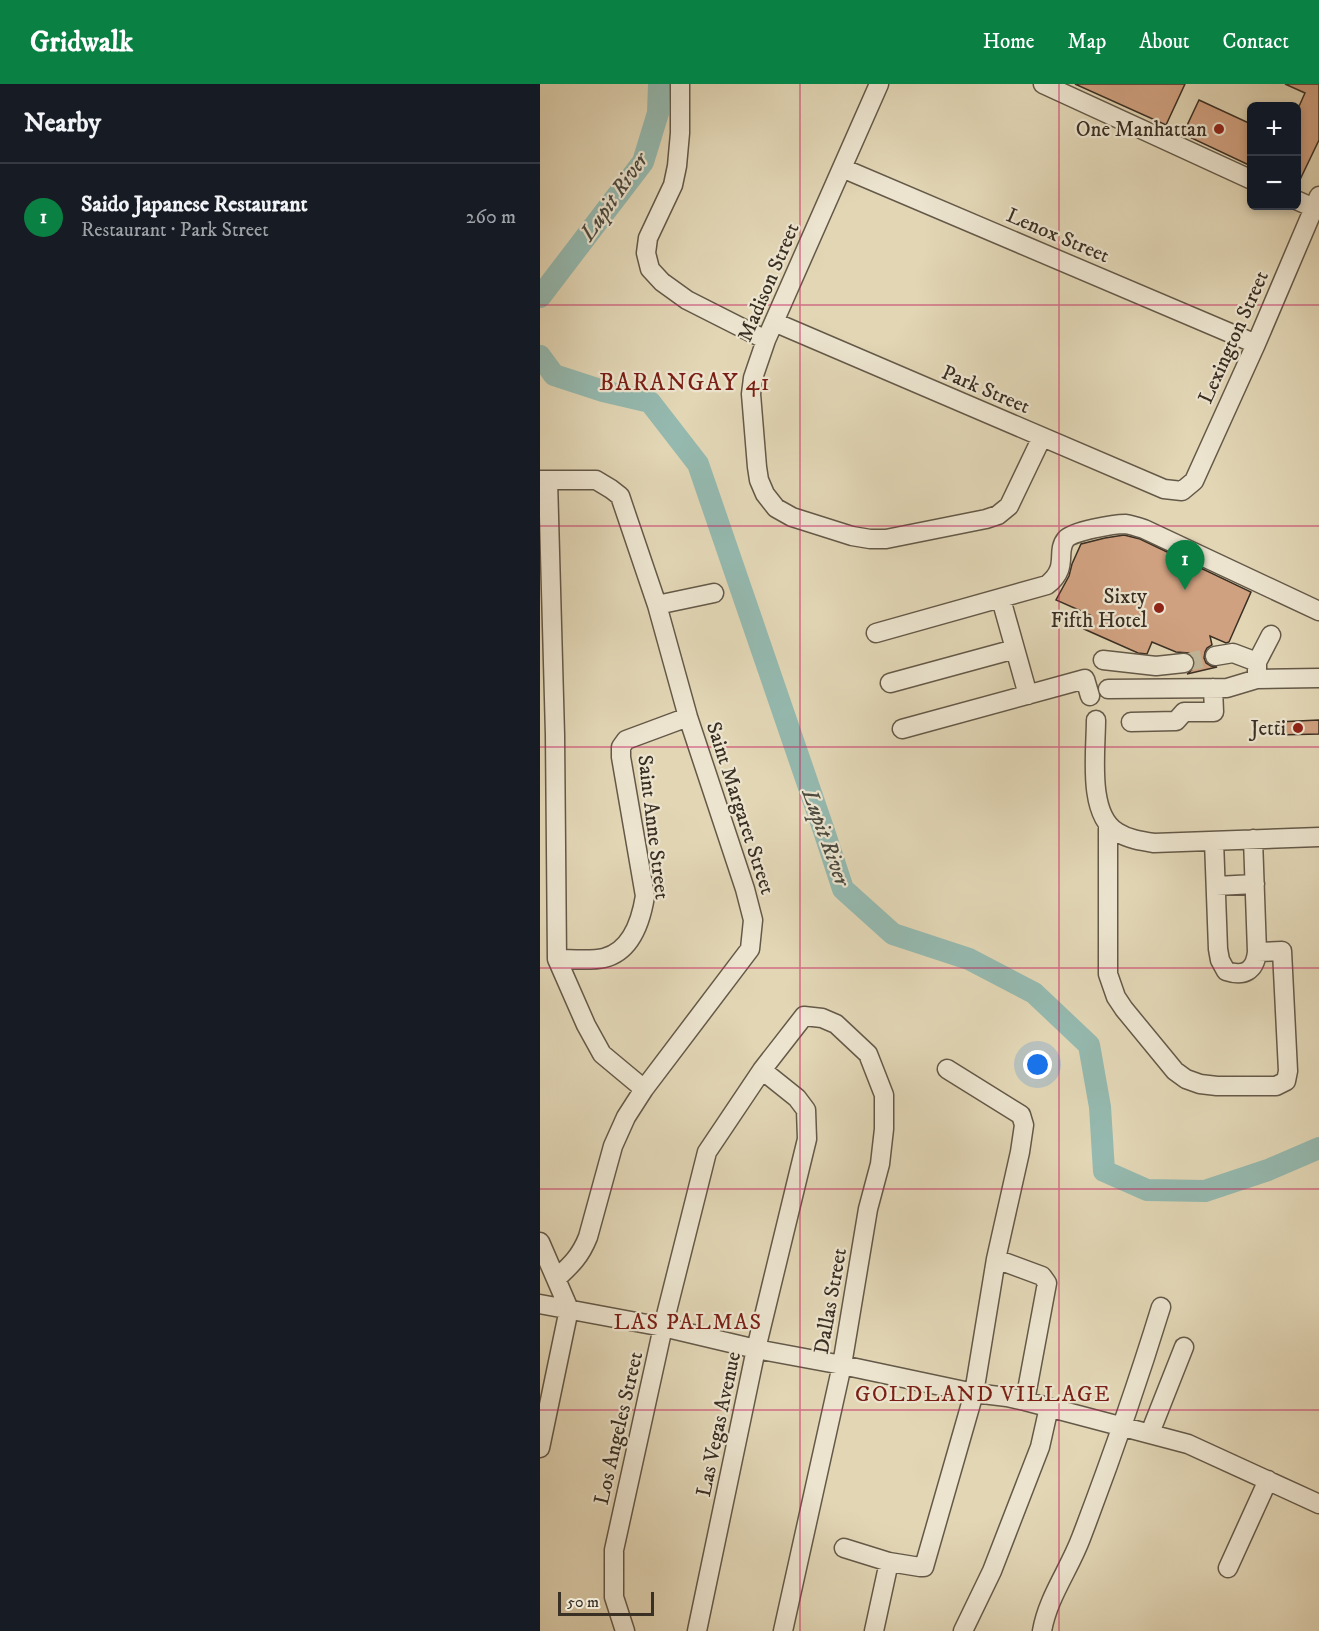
<!DOCTYPE html>
<meta charset="utf-8">
<style>
body{margin:0;font-family:"IM FELL DW Pica",serif;background:#242831;color:#f1f3f6}
.controls{position:absolute;right:18px;top:18px;display:grid;overflow:hidden;border-radius:9px;box-shadow:0 3px 9px #0003}
.controls button{width:54px;height:54px;display:grid;place-items:center;padding:0;border:0;border-bottom:2px solid #363941;background:#171b24;color:#f1f3f6;font:30px sans-serif}
.scale{position:absolute;left:18px;bottom:15px;width:96px;box-sizing:border-box;padding-left:6px;border:3px solid #3a2f23;border-top:0;font-size:16px;line-height:21px;white-space:nowrap;color:#3a2f23;-webkit-text-stroke:4px #ece4cf;paint-order:stroke}
.you{position:absolute;left:498px;top:981px;width:21px;height:21px;margin:-15px;border:4px solid #fff;border-radius:50%;background:#1a73e8;box-shadow:0 0 0 9px #1a73e833}
.badge{display:grid;place-items:center;width:39px;height:39px;border-radius:50%;background:#0b8043;color:#fff;font-size:20px;font-weight:700}
.pin{position:absolute;translate:-50% -50px;filter:drop-shadow(0 2px 3px #0008)}
.pin::after{content:'';position:absolute;top:32px;width:21px;height:18px;background:inherit;clip-path:polygon(0 0,100% 0,50% 100%)}
.list{margin:0;padding:0;list-style:none}
h2{display:flex;justify-content:space-between;align-items:center;height:78px;margin:0;padding:0 24px;font-size:26px}
h2 small{font-size:20px;font-weight:400;color:#9ea1a6}
.list li{display:grid;grid-template-columns:39px 1fr auto;gap:18px;align-items:center;box-sizing:border-box;height:108px;padding:0 24px;border-top:2px solid #363941}
.list b{display:block;font-size:22px;white-space:nowrap}
.list p{margin:0;font-size:20px;white-space:nowrap;color:#9ea1a6}
.list em{font-size:20px;font-style:normal;color:#9ea1a6}
.map{position:relative;flex:none;width:779px;height:1547px;overflow:hidden}
header{display:flex;align-items:center;gap:36px;box-sizing:border-box;height:84px;padding:0 30px;background:#0b8043;color:#fff}
header strong{font-size:28px}
nav{display:flex;gap:33px;margin-inline-start:auto;font-size:21px}
main{display:flex}
aside{flex:1;background:#171b24}
.map>svg:first-child{display:block}
</style>
<header>
<strong>Gridwalk</strong>
<nav><a>Home</a><a>Map</a><a>About</a><a>Contact</a></nav>
</header>
<main>
<aside>
<h2>Nearby<small></small></h2>
<ul class="list">
<li><span class="badge">1</span><div><b>Saido Japanese Restaurant</b><p>Restaurant · Park Street</p></div><em>260 m</em></li>
</ul>
</aside>
<div class="map">
<svg width="779" height="1547" viewBox="0 0 779 1547">
<rect width="100%" height="100%" fill="#e2d6b5"/>
<filter id="stains"><feTurbulence type="fractalNoise" baseFrequency=".00333" numOctaves="4"/><feColorMatrix values="0 0 0 0 .2 0 0 0 0 .09 0 0 0 0 .02 0 0 0 .5 -.17"/></filter>
<radialGradient id="worn" r=".72"><stop offset=".6" stop-color="#630" stop-opacity="0"/><stop offset="1" stop-color="#630" stop-opacity=".3"/></radialGradient>
<g fill="none" stroke-linecap="round" stroke-linejoin="round">
<path stroke="#95b9af" stroke-width="22" d="M0,213L103,78L118,29L119,0
M0,272L14,291L63,307L110,318L158,380L284,747L303,805L353,850L429,875L494,909L549,961L560,1023L564,1087L607,1106L665,1107L728,1086L779,1064"/>
</g>
<path fill="#d0a180" stroke="#3a2f23" stroke-width="1.5" d="M535,0H645L626,41Z
M745,0H779V56L756,104V29L765,9Z
M659,16L711,40V82L643,50Z
M584,451L600,455L711,508L689,558L686,559L670,552L672,561L667,564L665,568L664,574L666,579L671,582L677,583L647,590L654,584L655,578L653,573L649,569L636,568L612,558L607,570L598,569L544,545L550,531L516,516L529,492L532,480L541,460L565,454Z
M779,636V650L738,651L737,638Z"/>
<g fill="none" stroke-linecap="round" stroke-linejoin="round">
<path stroke="#c0b598" stroke-width="18" stroke-dasharray="18 9" stroke-linecap="butt" d="M644,579L675,572"/>
<g stroke="#645948" stroke-width="21">
<path id="minor" d="M140,0V49L137,82L133,101L108,154L106,169L110,185L122,198L147,216L226,256
M339,0L226,256L213,294L211,310L217,383L219,396L225,410L236,424L252,433L312,452L330,455H346L446,435L458,431L469,422L502,353
M503,0L712,96
M302,84L716,260
M756,116L774,124
M234,238L624,405L642,407L654,397L716,260L779,112
M0,396H56L71,405L80,412L117,521L148,633L205,805L213,836L210,865L104,1005L86,1033L73,1062L48,1153C40,1173 31,1181 16,1195
M8,396L15,651L17,875L46,941L62,970L104,1005
M461,515L488,611
M117,521L174,509
M336,549L507,501C530,483 515,468 526,455C533,447 574,440 585,440C592,441 598,443 604,445L779,527
M675,572L693,569L717,578
M563,576L616,582L644,579
M717,595V578L731,551
M350,599L475,565
M568,605L687,604L717,595L779,594
M556,636C556,667 547,730 577,748C588,755 601,757 614,759L779,753
M591,638L636,637L644,628H674L673,604
M362,645L545,595L550,612
M568,741V890L576,913L584,925L635,987L646,995L660,1000L677,1002H736L746,997L748,987L742,867L717,868
M674,757L678,865L680,876L686,887C704,893 715,887 717,868L713,755
M676,802L715,800
M17,875C30,875 52,877 64,874C92,867 101,837 105,812L81,673V663L86,656L148,633
M0,1158L29,1225
M456,1175L502,1192L507,1199L485,1317
M0,1220L123,1243L216,1265L302,1281L434,1309L467,1313L485,1317L648,1360L779,1420
M610,1349L644,1263
M0,1364L29,1225
M304,1464L349,1478
M688,1484L728,1396
M85,1547L74,1513V1466L123,1243L167,1068L222,986L264,932L282,934L296,940L328,970L344,1011V1045L340,1080L328,1125L302,1281L243,1547
M157,1547L216,1265L267,1055L266,1026L257,1014L222,986
M334,1547L349,1478L380,1483H384L434,1309L456,1175L480,1068L484,1041L481,1031L407,985
M423,1547L452,1487L500,1363L509,1323
M502,1547C508,1513 529,1486 541,1454C570,1378 597,1301 621,1223"/>
</g>
<use href="#minor" stroke="#ece4cf" stroke-width="18"/>
</g>
<path fill="none" stroke="#c2185b" stroke-width="1.5" stroke-opacity="0.55" d="M260,0V1547M519,0V1547M0,221H779M0,442H779M0,663H779M0,884H779M0,1105H779M0,1326H779"/>
<g fill="#8f2418" stroke="#ece4cf" stroke-width="2">
<circle cx="679" cy="45" r="6"/>
<circle cx="619" cy="524" r="6"/>
<circle cx="758" cy="644" r="6"/>
</g>
<g text-anchor="middle" stroke-width="4.5" stroke-linejoin="round" paint-order="stroke">
<g font-size="21" fill="#3a2f23" stroke="#ece4cf" text-anchor="end">
<text x="667" y="52">One Manhattan</text>
<text x="607" y="519">Sixty<tspan x="607" dy="24">Fifth Hotel</tspan></text>
<text x="746" y="651">Jetti</text>
</g>
<g font-size="21" fill="#3a2f23" stroke="#ece4cf">
<text transform="translate(518 151) rotate(23)" y="7">Lenox Street</text>
<text transform="translate(228 198) rotate(-67)" y="7">Madison Street</text>
<text transform="translate(693 253) rotate(-66)" y="7">Lexington Street</text>
<text transform="translate(446 305) rotate(23)" y="7">Park Street</text>
<text transform="translate(201 724) rotate(72)" y="7">Saint Margaret Street</text>
<text transform="translate(114 743) rotate(83)" y="7">Saint Anne Street</text>
<text transform="translate(290 1217) rotate(-80)" y="7">Dallas Street</text>
<text transform="translate(178 1340) rotate(-78)" y="7">Las Vegas Avenue</text>
<text transform="translate(78 1344) rotate(-77)" y="7">Los Angeles Street</text>
</g>
<g font-size="22" font-style="italic" fill="#4c4b3f" stroke="#ece4cf">
<text transform="translate(73 112) rotate(-55)" y="8">Lupit River</text>
<text transform="translate(287 753) rotate(70)" y="8">Lupit River</text>
</g>
<g font-size="22" letter-spacing="1.5" fill="#7a1f14" stroke="#ece4cf">
<text x="148" y="1245">LAS PALMAS</text>
<text x="443" y="1317">GOLDLAND VILLAGE</text>
</g>
<g font-size="24" letter-spacing="1.5" fill="#7a1f14" stroke="#ece4cf">
<text x="145" y="306">BARANGAY 41</text>
</g>
</g>
<rect width="100%" height="100%" filter="url(#stains)"/>
<rect width="100%" height="100%" fill="url(#worn)"/>
</svg>
<div class="controls">
<button>+</button>
<button>−</button>
</div>
<div class="scale">50 m</div>
<div class="you"></div>
<div class="pin badge" style="left:645px;top:506px">1</div>
</div>
</main>
